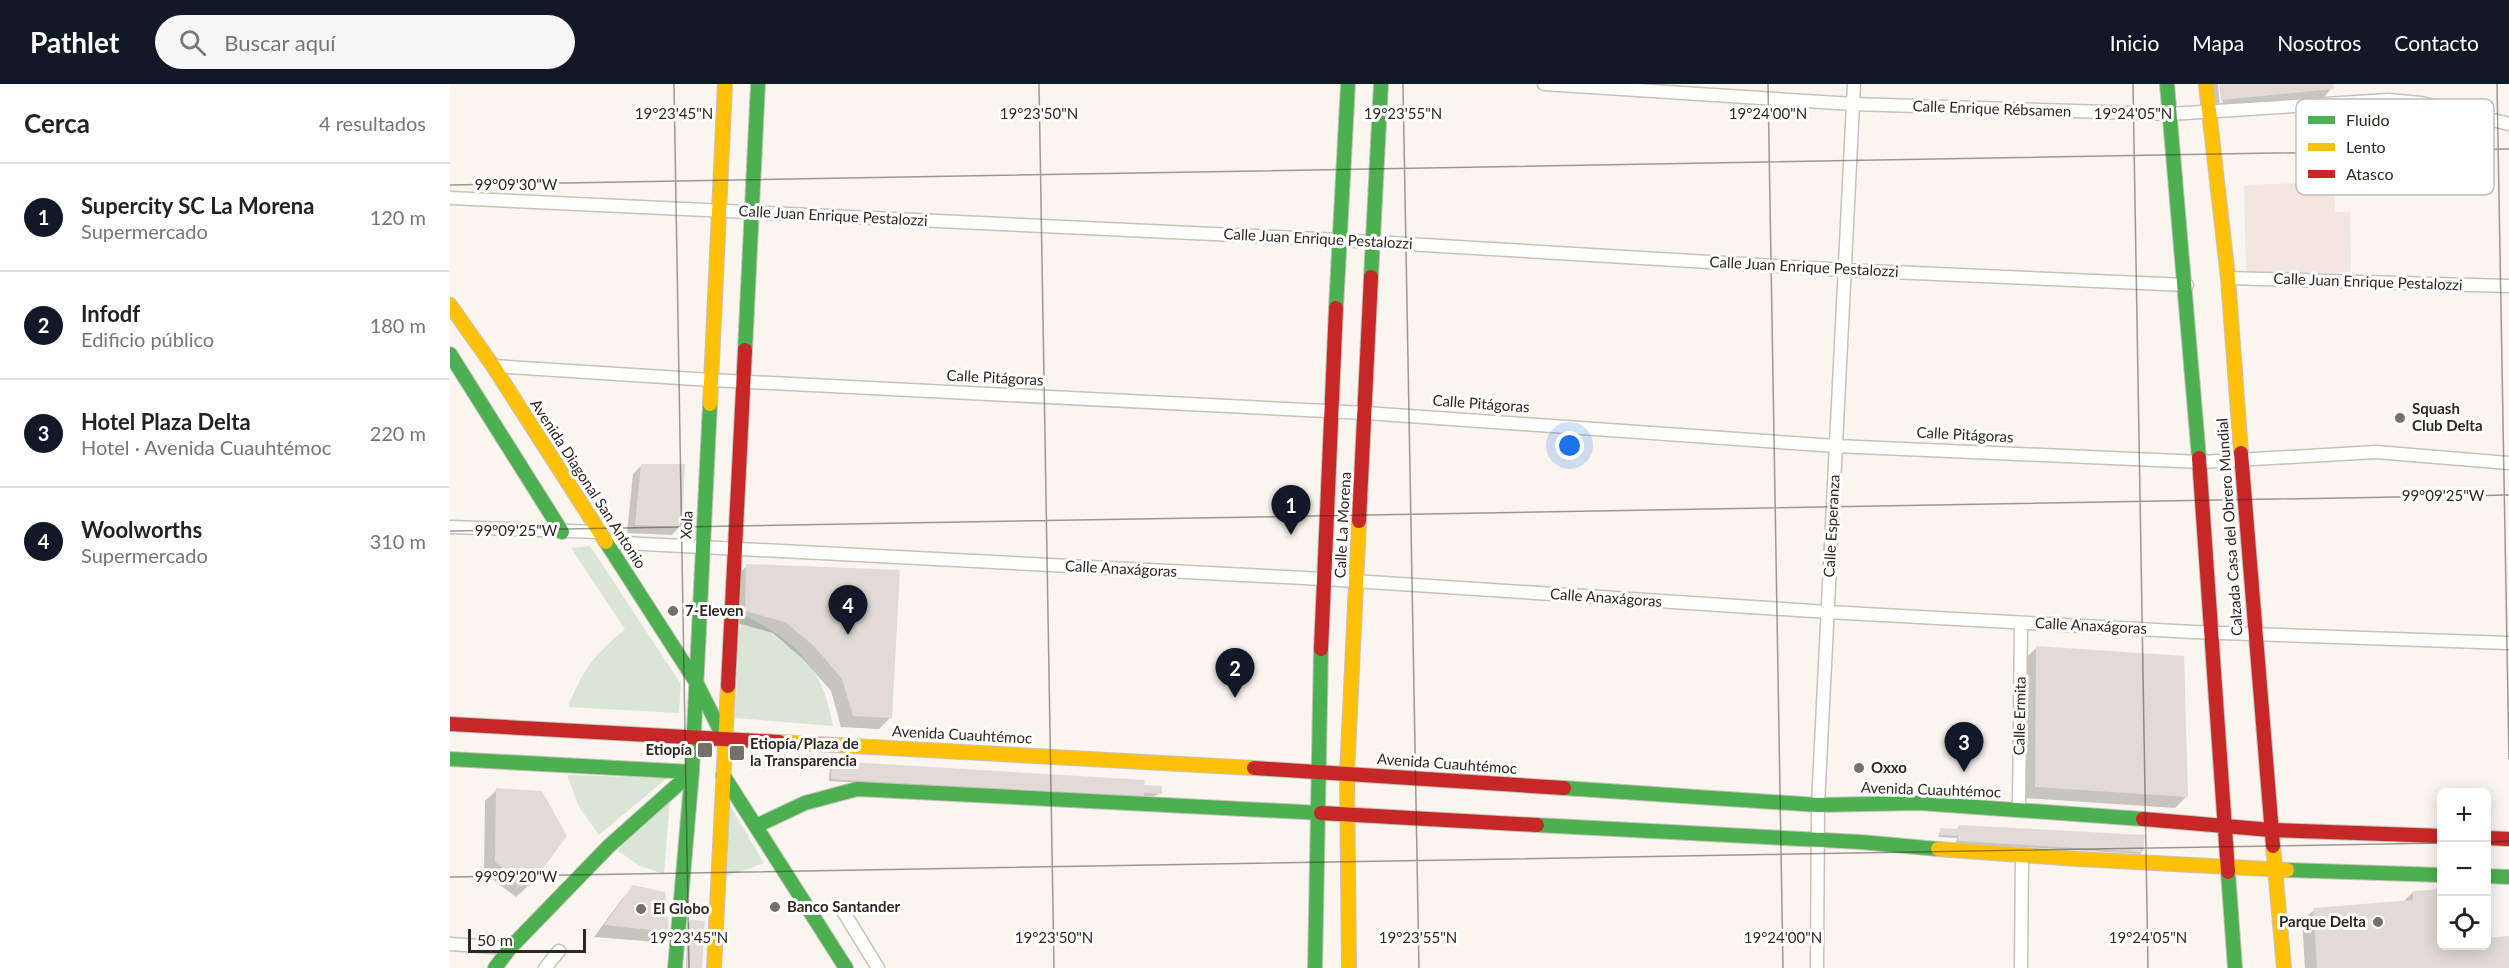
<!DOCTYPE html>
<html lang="es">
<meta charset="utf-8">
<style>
body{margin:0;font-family:Lato,sans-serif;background:#f6f6f6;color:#222}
.controls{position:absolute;right:18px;bottom:18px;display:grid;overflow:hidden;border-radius:9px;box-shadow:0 3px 15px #0003}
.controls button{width:54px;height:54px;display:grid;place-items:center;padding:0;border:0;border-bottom:2px solid #e0e0e0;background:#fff;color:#222;font:30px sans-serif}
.scale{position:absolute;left:18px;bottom:15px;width:118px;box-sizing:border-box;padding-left:6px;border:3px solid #2d2820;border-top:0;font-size:16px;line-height:21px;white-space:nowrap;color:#2d2820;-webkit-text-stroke:4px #fff;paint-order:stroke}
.you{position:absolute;left:1120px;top:362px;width:21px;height:21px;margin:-15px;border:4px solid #fff;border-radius:50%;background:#1a73e8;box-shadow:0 0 0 9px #1a73e833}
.badge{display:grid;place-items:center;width:39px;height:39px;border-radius:50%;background:#111827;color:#fff;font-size:20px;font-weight:700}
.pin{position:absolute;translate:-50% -50px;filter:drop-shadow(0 2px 3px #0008)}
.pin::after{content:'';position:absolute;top:32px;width:21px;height:18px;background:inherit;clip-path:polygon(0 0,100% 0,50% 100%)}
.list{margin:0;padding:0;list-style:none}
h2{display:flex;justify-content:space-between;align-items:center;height:78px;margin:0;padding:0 24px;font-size:26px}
h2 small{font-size:20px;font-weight:400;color:#767676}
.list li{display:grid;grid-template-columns:39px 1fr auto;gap:18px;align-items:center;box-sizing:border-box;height:108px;padding:0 24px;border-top:2px solid #e0e0e0}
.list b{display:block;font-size:22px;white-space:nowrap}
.list p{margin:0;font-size:20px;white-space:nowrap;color:#767676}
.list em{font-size:20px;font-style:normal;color:#767676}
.icon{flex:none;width:33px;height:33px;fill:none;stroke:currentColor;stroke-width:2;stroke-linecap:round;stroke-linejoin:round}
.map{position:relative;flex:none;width:2059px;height:884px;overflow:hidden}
header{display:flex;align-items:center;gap:36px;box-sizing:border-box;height:84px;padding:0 30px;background:#111827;color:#fff}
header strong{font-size:28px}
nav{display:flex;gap:33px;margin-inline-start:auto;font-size:21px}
.search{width:420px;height:54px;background:#f6f6f6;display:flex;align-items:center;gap:15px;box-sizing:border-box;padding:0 21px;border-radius:33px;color:#767676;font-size:22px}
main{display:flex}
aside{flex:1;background:#fff}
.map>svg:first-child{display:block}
</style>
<header>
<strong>Pathlet</strong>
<div class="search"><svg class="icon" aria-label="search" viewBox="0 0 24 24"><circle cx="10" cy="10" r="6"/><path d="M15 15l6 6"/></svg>Buscar aquí</div>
<nav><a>Inicio</a><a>Mapa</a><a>Nosotros</a><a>Contacto</a></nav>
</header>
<main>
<aside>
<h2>Cerca<small>4 resultados</small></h2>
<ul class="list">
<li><span class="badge">1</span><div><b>Supercity SC La Morena</b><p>Supermercado</p></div><em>120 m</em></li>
<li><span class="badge">2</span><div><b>Infodf</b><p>Edificio público</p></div><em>180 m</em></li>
<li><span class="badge">3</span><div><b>Hotel Plaza Delta</b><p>Hotel · Avenida Cuauhtémoc</p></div><em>220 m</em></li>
<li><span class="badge">4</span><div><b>Woolworths</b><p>Supermercado</p></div><em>310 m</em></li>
</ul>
</aside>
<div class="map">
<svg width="2059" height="884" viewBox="0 0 2059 884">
<rect width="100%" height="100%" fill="#faf5ef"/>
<path fill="#f3e6df" d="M1884,98L1885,128H1900L1901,188L1796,191L1794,101Z"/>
<path fill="#dae6d5" d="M140,462L231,600L229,629L118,623C134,583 144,572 175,545L121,464Z
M290,529C325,546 354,565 372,602C377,614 380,629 383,642L285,634Z
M117,691L217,694L149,751L129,723Z
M220,717L214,790L190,782L167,766Z
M278,718L314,779L274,793Z"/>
<path fill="#0003" d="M1757,0H1768L1770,24L1773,23L1771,0H1882V4L1871,16L1760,27Z
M192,381L230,442L222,451L177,449L183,390Z
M297,482L441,633L429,645L391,643L381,607L353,575L323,549L284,538L285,493Z
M1586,564L1736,713L1725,724L1574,714L1575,575Z
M382,679L693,702L710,710L690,716L379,697L380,681Z
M47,706L78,802L66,813L34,789L35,717Z
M1509,742L1692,768L1690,770L1506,759L1507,754L1488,753L1491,745L1507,746Z
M184,803L218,847L206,858L144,853L172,815Z
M1963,808L1992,862H2036L2059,854V884H1855L1852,837L1864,826L1953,818Z
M240,837L251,884H236L238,840Z"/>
<path fill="#e2dad6" d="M1769,0H1883L1884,5L1771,16Z
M191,380H235L232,443L185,441Z
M296,480L450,486L442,634L403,632L392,595L365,563L335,538L295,527Z
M1586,562L1734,572L1738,713L1585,703Z
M382,677L695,696L694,701L712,702V710L694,709V714L381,695Z
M46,704L92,707L117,752L79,803L45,778Z
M1509,741L1695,751L1693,768L1508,757V752L1490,751V744L1509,745Z
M183,801L215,808L219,848L154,841Z
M1992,805V862H2036V854L2059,852V884H1867L1863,824L1963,816V807Z
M240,836L255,837L252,884H237Z"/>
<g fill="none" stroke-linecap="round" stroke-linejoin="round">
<g stroke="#c7c2bc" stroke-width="15">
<path id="street" d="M1094,0L1403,20L1720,30L1938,16L1971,19L2059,40
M0,114L890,156L1395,186L1737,201
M1778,194L2059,202
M43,282L261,296L916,329L1386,362L1751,378L1926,368L2059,379
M0,443L149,448
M155,458L873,495L1378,528L1743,548L2059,559
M1569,725L1571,539
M391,824L428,884
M0,860L60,864
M95,884L109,867
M1367,884L1368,721L1404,0
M1571,884L1572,771"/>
</g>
<g stroke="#c7c2bc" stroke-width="16">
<path id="fast" d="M1717,0L1749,374
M921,193L931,0
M886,224L898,0
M295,266L308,0
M0,270L112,448
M156,458L246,598L274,654
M0,675L242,688
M273,691L396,884
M1114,704L1368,721L1469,719L1693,735
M1087,741L1411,758L1488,765
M306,742L355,719L407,705L871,729
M1837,786L1992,791
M1778,788L1785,884
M2036,792L2059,793
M45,884L60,864L159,762L242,688
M225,884L242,688L260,320
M865,884L871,565"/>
</g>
<g stroke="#c7c2bc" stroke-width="16">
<path id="slow" d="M1756,0L1778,194L1791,369
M0,221L43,282L156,458
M260,320L275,0
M329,658L804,684
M1823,762L1834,884
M1488,765L1628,775L1837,786
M264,884L278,602
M899,884L897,690L909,437"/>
</g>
<g stroke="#c7c2bc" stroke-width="16">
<path id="jam" d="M1791,369L1823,762
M1749,374L1778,788
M909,437L921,193
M871,565L886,224
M278,602L295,266
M0,640L329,658
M804,684L1114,704
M871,729L1087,741
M1693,735L1821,746L1992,752
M2036,754L2059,755"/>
</g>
<use href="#street" stroke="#fefefd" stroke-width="12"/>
<use href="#fast" stroke="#4caf50" stroke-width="14"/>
<use href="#slow" stroke="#ffc107" stroke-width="14"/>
<use href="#jam" stroke="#c62828" stroke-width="14"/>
</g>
<path fill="none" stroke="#2d2820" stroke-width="1.5" stroke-opacity="0.45" d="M224,0L239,884M589,0L604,884M953,0L969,884M1318,0L1333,884M1683,0L1698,884M2047,0L2059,675M0,101L2059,65M0,447L2059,411M2036,758L2059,757M0,793L1992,759"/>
<g fill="#757068" stroke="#fff" stroke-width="2">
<circle cx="1950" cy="334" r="6"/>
<circle cx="223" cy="527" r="6"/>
<rect x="247" y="658" width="16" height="16" rx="3"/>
<rect x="279" y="661" width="16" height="16" rx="3"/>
<circle cx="1409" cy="684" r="6"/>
<circle cx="325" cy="823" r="6"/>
<circle cx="191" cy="825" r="6"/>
<circle cx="1928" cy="838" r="6"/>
</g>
<g text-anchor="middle" stroke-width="6" stroke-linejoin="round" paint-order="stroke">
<g font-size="15" fill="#2d2820" stroke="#fff">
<text transform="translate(1542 25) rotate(2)" y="5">Calle Enrique Rébsamen</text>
<text transform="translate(383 132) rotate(3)" y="5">Calle Juan Enrique Pestalozzi</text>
<text transform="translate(868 155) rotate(3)" y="5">Calle Juan Enrique Pestalozzi</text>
<text transform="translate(1354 183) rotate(3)" y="5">Calle Juan Enrique Pestalozzi</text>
<text transform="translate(1918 198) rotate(2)" y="5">Calle Juan Enrique Pestalozzi</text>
<text transform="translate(545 294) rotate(3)" y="5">Calle Pitágoras</text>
<text transform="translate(1031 320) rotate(4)" y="5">Calle Pitágoras</text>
<text transform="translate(1515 351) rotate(3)" y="5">Calle Pitágoras</text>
<text transform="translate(138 400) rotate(57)" y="5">Avenida Diagonal San Antonio</text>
<text transform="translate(237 441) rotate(-87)" y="5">Xola</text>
<text transform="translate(893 441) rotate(-87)" y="5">Calle La Morena</text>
<text transform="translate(1382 442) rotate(-87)" y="5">Calle Esperanza</text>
<text transform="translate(1780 443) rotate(-94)" y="5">Calzada Casa del Obrero Mundial</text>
<text transform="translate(671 485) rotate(3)" y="5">Calle Anaxágoras</text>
<text transform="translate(1156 514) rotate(4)" y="5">Calle Anaxágoras</text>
<text transform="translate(1641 542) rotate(3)" y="5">Calle Anaxágoras</text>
<text transform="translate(1570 632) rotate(-89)" y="5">Calle Ermita</text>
<text transform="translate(512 651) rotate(3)" y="5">Avenida Cuauhtémoc</text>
<text transform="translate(997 680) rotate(4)" y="5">Avenida Cuauhtémoc</text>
<text transform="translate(1481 706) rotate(2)" y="5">Avenida Cuauhtémoc</text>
</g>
<g font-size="15" font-weight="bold" fill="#2d2820" stroke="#fff" text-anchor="start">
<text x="1962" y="330">Squash<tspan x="1962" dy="17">Club Delta</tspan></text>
<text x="235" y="532">7-Eleven</text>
<text x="300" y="665">Etiopía/Plaza de<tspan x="300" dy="17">la Transparencia</tspan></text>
<text x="242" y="671" text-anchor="end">Etiopía</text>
<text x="1421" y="689">Oxxo</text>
<text x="337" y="828">Banco Santander</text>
<text x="203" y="830">El Globo</text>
<text x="1916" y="843" text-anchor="end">Parque Delta</text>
</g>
</g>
<rect x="1846" y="15" width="198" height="96" rx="9" fill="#fff" stroke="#c0bebc" stroke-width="1.5"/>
<rect x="1858" y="32" width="27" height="8" fill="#4caf50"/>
<rect x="1858" y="59" width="27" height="8" fill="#ffc107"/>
<rect x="1858" y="86" width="27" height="8" fill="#c62828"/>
<g font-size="16" fill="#2d2820">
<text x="1896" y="42">Fluido</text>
<text x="1896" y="69">Lento</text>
<text x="1896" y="96">Atasco</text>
</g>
<g font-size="15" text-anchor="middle" fill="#2d2820" stroke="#fff" stroke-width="6" stroke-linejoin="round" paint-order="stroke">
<text x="224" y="35">19°23'45"N</text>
<text x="589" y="35">19°23'50"N</text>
<text x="953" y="35">19°23'55"N</text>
<text x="1318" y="35">19°24'00"N</text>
<text x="1683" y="35">19°24'05"N</text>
<text x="66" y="106">99°09'30"W</text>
<text x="1993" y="417">99°09'25"W</text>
<text x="66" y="452">99°09'25"W</text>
<text x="66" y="798">99°09'20"W</text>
<text x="239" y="859">19°23'45"N</text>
<text x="604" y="859">19°23'50"N</text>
<text x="968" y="859">19°23'55"N</text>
<text x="1333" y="859">19°24'00"N</text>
<text x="1698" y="859">19°24'05"N</text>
</g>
</svg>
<div class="controls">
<button>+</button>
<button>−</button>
<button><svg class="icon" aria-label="locate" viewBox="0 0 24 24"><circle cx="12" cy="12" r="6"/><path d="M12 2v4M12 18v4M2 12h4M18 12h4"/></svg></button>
</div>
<div class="scale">50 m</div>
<div class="you"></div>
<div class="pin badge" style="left:841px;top:451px">1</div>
<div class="pin badge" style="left:785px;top:614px">2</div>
<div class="pin badge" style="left:1514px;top:688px">3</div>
<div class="pin badge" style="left:398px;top:551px">4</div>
</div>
</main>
